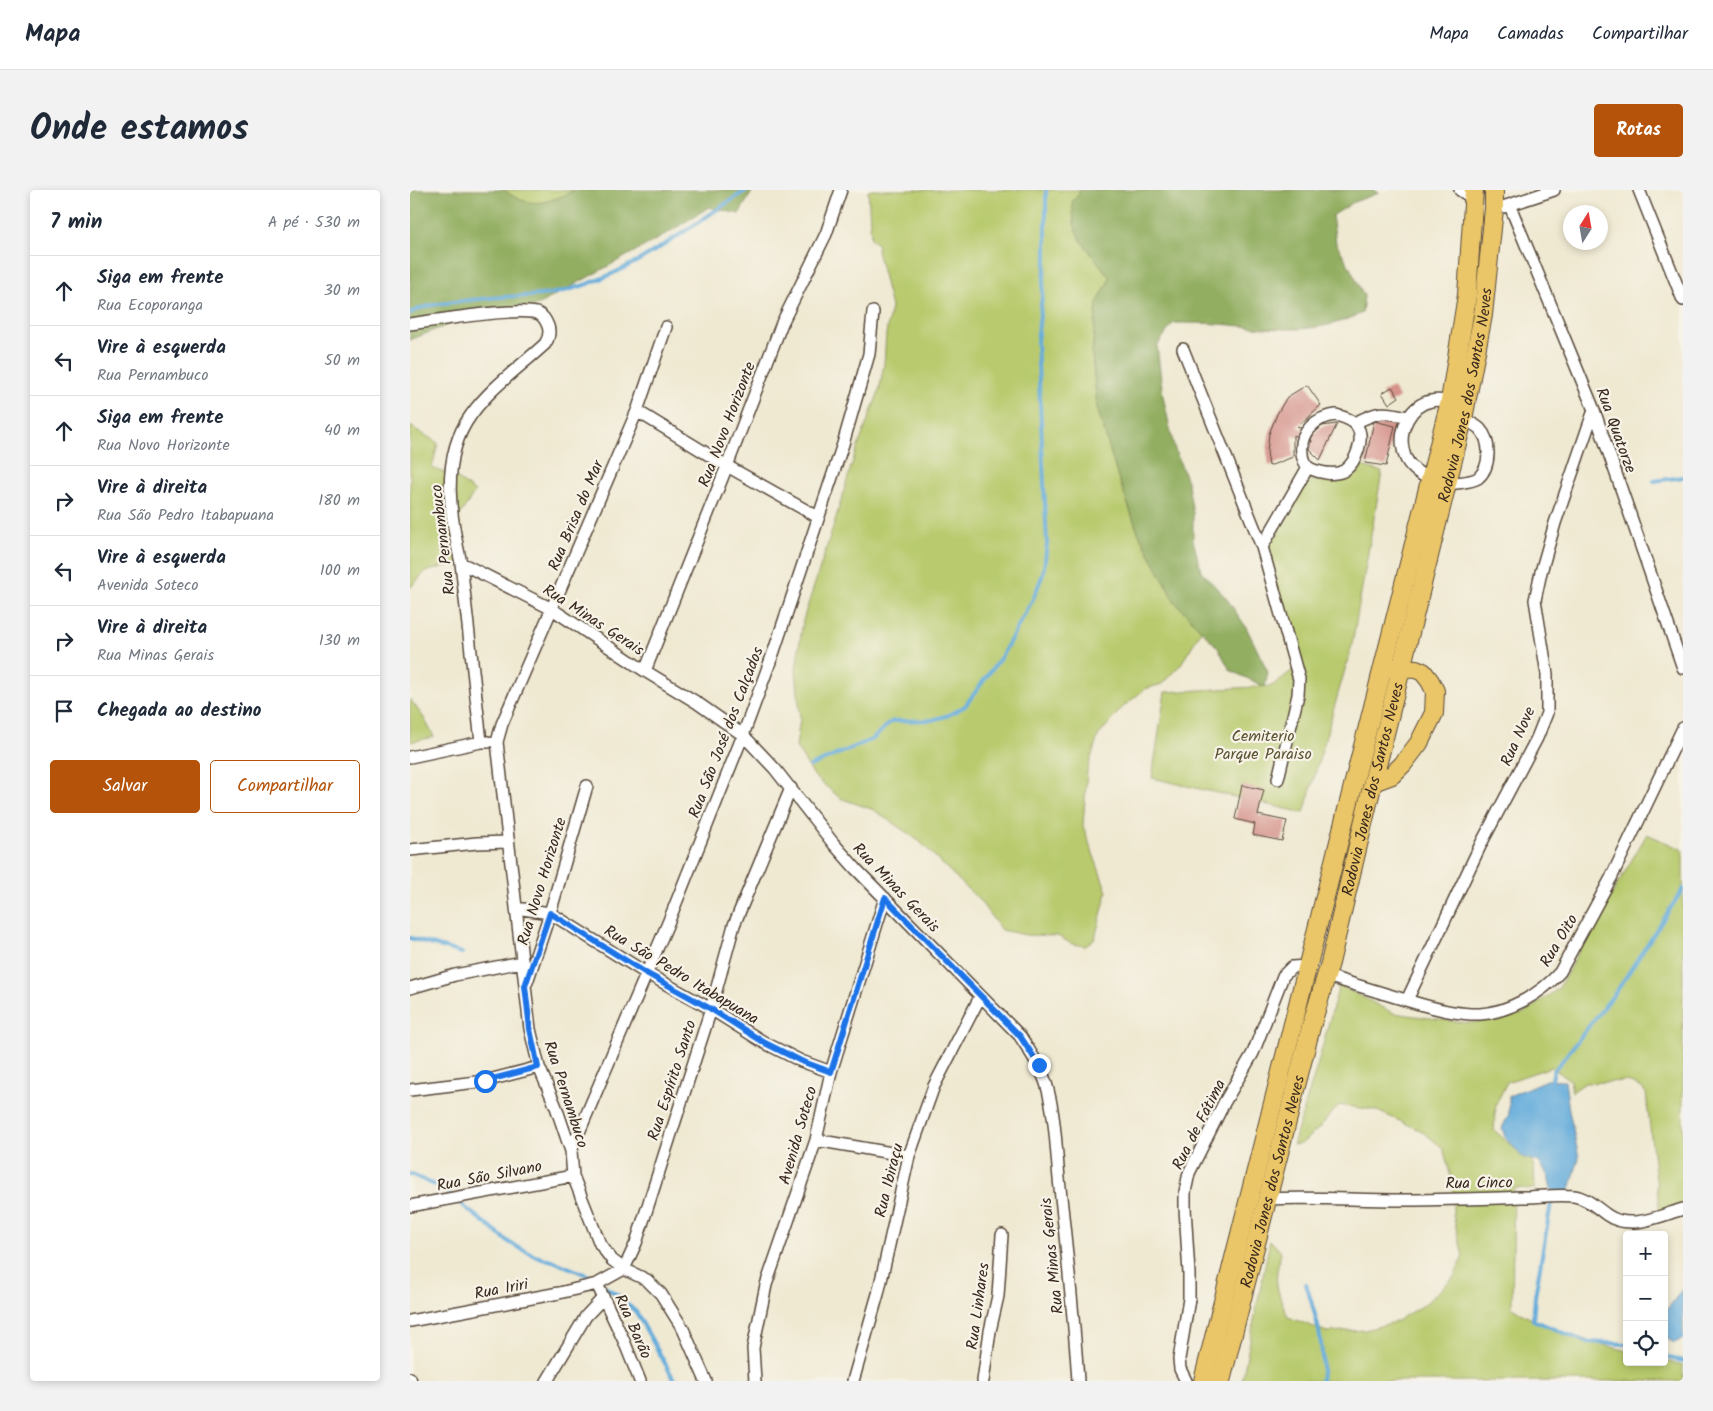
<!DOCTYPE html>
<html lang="pt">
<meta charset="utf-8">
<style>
body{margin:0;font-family:Kalam,sans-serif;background:#f2f2f3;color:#1f2937}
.controls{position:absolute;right:15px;bottom:15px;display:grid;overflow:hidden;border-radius:5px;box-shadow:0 2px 8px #0003}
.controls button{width:45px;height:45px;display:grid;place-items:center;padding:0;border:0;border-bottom:1px solid #e0e1e3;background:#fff;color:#1f2937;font:25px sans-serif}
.compass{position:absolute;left:1153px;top:15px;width:45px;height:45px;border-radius:50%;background:#fff;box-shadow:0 2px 8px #0003;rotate:11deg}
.stop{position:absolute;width:15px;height:15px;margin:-11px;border:4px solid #1a73e8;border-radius:50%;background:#fff}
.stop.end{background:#1a73e8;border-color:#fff;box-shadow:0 1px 5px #0008}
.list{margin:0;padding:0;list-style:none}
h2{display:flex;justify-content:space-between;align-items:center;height:65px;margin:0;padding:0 20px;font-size:21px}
h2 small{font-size:16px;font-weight:400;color:#747a83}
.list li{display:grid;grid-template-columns:32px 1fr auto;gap:15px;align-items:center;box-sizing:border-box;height:70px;padding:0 20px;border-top:1px solid #e0e1e3}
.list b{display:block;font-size:19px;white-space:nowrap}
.list p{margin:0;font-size:16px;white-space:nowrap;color:#747a83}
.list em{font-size:16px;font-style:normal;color:#747a83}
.actions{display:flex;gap:10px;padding:15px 20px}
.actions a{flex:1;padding:11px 0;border:1px solid #b45309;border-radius:5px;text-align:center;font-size:18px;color:#b45309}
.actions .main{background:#b45309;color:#fff}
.icon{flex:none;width:28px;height:28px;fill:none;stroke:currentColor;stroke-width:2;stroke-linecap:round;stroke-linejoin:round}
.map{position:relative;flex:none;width:1273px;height:1191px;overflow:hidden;border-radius:5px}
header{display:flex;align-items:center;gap:30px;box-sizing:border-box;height:70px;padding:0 25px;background:#fff;border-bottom:1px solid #e0e1e3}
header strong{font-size:24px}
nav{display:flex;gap:28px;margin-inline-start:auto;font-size:18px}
.intro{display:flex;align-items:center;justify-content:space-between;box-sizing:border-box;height:120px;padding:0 30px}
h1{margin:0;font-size:35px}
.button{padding:12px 22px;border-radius:5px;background:#b45309;color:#fff;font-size:18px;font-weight:700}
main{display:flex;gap:30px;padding:0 30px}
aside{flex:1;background:#fff;border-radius:5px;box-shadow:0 2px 8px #0003}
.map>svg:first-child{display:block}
</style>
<header>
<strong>Mapa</strong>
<nav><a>Mapa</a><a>Camadas</a><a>Compartilhar</a></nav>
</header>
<div class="intro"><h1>Onde estamos</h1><a class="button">Rotas</a></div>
<main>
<aside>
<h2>7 min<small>A pé · 530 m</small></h2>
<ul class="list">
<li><svg class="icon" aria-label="ahead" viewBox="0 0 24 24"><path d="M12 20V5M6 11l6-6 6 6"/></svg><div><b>Siga em frente</b><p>Rua Ecoporanga</p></div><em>30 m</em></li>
<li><svg class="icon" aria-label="left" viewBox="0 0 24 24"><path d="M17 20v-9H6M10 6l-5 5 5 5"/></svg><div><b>Vire à esquerda</b><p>Rua Pernambuco</p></div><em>50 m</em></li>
<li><svg class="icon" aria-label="ahead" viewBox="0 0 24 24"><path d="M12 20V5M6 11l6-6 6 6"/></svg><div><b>Siga em frente</b><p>Rua Novo Horizonte</p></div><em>40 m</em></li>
<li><svg class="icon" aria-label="right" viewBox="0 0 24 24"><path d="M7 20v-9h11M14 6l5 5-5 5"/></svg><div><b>Vire à direita</b><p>Rua São Pedro Itabapuana</p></div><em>180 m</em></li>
<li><svg class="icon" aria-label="left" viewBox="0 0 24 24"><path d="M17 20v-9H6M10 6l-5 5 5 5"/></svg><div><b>Vire à esquerda</b><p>Avenida Soteco</p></div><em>100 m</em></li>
<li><svg class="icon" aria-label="right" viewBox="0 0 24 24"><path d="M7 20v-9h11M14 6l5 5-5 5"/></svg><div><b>Vire à direita</b><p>Rua Minas Gerais</p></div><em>130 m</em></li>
<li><svg class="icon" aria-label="arrive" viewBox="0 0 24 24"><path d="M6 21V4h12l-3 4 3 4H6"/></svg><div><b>Chegada ao destino</b></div></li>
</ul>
<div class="actions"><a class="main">Salvar</a><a>Compartilhar</a></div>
</aside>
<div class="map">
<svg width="1273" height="1191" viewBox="0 0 1273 1191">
<rect width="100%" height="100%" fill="#f7f3e8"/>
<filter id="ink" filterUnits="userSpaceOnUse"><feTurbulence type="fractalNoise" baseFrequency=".02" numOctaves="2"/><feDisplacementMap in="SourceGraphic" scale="10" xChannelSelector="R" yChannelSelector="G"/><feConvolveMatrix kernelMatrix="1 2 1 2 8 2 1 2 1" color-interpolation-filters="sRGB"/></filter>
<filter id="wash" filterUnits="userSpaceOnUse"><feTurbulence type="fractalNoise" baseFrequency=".0096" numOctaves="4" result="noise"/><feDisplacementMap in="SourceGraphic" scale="20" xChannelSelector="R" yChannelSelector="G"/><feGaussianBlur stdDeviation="1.12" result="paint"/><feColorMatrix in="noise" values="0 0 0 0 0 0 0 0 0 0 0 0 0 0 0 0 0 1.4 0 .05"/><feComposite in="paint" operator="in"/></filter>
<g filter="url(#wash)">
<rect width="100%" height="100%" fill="#efe9d2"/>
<path fill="#b8ca6d" stroke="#7a7a46" d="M94,0H165C139,13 119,21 94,0Z
M458,0H670L669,4L687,70L700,88L687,114L682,164L687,217L707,284L728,342L765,412L792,440L771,474L752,494L735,499L713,517L688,546L677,581L673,636L697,702L685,748L676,756L662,754L648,746L616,745L591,740L570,711L509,651L464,620L430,608L405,587L386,557L390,528L386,479L393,430L421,344L444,267L469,201L474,174L476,144L481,117L467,60L468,55L461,49Z
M0,236L28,253L22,278L47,288L65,302L42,337L50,372L15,382L0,398Z
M949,275L972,282L942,455L894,623L742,588L755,502L862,496L888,476L855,363L896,290L926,291Z
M0,509L14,528L24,547L0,552Z
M1237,644L1273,660V1021L1250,1024L1236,903L1232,898L1216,891L1175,893L1162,902L1160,890L1141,877L1097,892L1086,914L1084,940L1102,956L1120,968L1124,977L1125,999L1104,998L1102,1118C1139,1141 1176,1150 1217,1161V1172L1254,1171L1273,1175V1191H832L860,1050L871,1062C863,1094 866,1097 878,1127L917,1142L955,1140L985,1132L1016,1113L1044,1087L1053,1066L1043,1025V995L1033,958L1010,940L965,920L929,915L909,938L891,954L883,955L908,873L929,795L983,823L1057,833L1089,830L1114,823L1149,798L1173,753Z"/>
<path fill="#92ae60" stroke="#666c3f" d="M0,0H94C119,20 139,13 165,0H343L329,24L299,17L253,46L124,117L74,120L0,150Z
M670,0H964L968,3L944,12L922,26L926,53L936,70L954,106L952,123C903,147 861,138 809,134C794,133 778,133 763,133L747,156L753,206L764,257L778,294L783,323V350L791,381L817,409L836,437L858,482L855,497L820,480L808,458L765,412L728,342L707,284L687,217L682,164L687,114L700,88L669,48L664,34L662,12L669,4Z"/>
<path fill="#64acdb" stroke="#506b7c" d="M1136,890L1155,891L1159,920L1169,968L1159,1003H1142L1138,986L1129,972L1112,967L1095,947L1092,938L1099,924V906Z
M1273,1098V1149L1264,1153L1254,1147V1124Z"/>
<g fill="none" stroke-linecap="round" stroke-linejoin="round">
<path stroke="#64acdb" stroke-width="4" d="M0,123C14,115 29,114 44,112C61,110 77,108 93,107C115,106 137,106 158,100C226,82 279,36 337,0
M1244,291L1273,287
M400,576L463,549L478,534L483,531L522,530L539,525L555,516L591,467L623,409L633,384L637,354L627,152L636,70V0
M0,748L52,763
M1141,893L1144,881L1208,799L1273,699
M0,984L27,996L42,1006
M1142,1007L1125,1106L1123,1130L1176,1152L1217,1154
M47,1011L100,1053L125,1066L143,1071L177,1085L209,1106L226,1122L265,1191
M896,1094C906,1126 916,1157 911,1191
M1254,1167L1273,1171"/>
</g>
<g id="blocks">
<path fill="#d5938b" d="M897,195L911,215L887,237L905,243L912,236L927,234L910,270L899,259L901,250L883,245V267L859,276L857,262L859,244L867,224L877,207Z
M982,197L989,207L979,214L972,203Z
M964,231L985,236L976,276L955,273Z
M832,595L854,600L848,625L877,631L872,651L843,645L845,634L825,629Z"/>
</g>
</g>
<g filter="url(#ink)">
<use href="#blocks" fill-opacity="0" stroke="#564739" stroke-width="1"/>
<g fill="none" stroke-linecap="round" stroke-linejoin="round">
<g stroke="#564739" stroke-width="14">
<path id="street" d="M1050,0L1064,9
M1229,0L1273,110
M1100,16L1184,220L1273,478
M1093,17L1144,0
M0,134C21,131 114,116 129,124C133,126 136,131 138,136C140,142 139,148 135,154C110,177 80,198 61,225C30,267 40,326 51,373L71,552
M256,137L227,221L92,534L87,552L120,839L129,877L146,917L161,961L163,986L190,1054L202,1070L214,1079L237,1090L251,1104L273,1139L296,1191
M773,159L852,357L889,489L888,505L868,589
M1040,211C1034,211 1027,209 1021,211C1000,215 989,240 993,259C996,281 1025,296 1046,293C1053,292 1061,292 1068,288C1081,277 1081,251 1070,239C1066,235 1059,232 1053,229
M227,221L317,276L408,327
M926,225C932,227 942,229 946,235C956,247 946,272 935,280C929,284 923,284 916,283C911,282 903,281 898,277C895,274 892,268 892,263C889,242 906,227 926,225Z
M945,233C968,221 973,221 998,227
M852,357L898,277
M51,373L142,419L235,481L286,512L333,545L365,579L423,653L446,679L610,846C620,862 630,875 636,893C646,926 646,964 650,998C657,1063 664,1126 668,1191
M235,481L317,276L372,133L416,44L431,0
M0,567L71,552H78
M0,660L67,653L98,652
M106,718L140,723L236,783L301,819L355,853L391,871L421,882
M917,786C949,796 981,806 1013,815C1031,820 1051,825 1070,824C1099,822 1131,804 1150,782L1201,688L1273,538
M117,792L140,723L177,596
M0,798L45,785L112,772
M997,810L1072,652L1127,548L1137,523V484L1125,410L1131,382L1145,333L1184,220
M0,900L75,891L129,877
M406,950L499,966
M161,961L258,733L333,545L364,461L433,254L459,164L463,122
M857,1009C906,1006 955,1011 1005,1010C1040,1009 1076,1009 1111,1007C1129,1007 1146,1004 1164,1006C1177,1008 1187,1018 1197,1025C1220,1041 1249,1026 1273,1019
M0,1016L163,986
M187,1094L214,1151L230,1191
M0,1131L149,1103L187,1094L214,1079L226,1053L301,819L324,735L381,598
M0,1188L1,1191
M137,1191L176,1126L193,1108
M345,1191L343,1158L356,1095L406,950L421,882L475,708
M443,1191L468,1104L499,966L524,896L570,807
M573,1191L580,1141L588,1106L592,1045
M776,1191L770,1179L769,1169L779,1109V1084L775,1018V1002L779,983L814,913L843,863L873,786L882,777L897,776"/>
</g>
<g stroke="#564739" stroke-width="20">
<g id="primary">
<path d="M963,592L982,585L993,574L1009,553L1024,523L1025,501L1020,491L1013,482L1006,479L983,478"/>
<path d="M793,1191L1040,211L1057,105L1064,0"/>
<path id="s1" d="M811,1191L901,837L920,773L963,592L1053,229L1073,125L1084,19V0"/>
</g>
</g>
<use href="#street" stroke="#fff" stroke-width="11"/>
<use href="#primary" stroke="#eac669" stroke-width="18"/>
</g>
</g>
<g fill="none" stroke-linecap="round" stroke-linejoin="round" filter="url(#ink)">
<path stroke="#1a73e8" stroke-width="6" d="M75,891L128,877L120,839L115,796L140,723L236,783L301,819L355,853L391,871L421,882L475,708L610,846L629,875"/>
</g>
<g text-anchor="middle" stroke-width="4.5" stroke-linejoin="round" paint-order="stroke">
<g font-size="16" fill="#3b2a1e" stroke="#f7f3e8">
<text dy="6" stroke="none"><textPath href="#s1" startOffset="1016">Rodovia Jones dos Santos Neves</textPath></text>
<text transform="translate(316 234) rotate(-69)" y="6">Rua Novo Horizonte</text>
<text transform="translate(1207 240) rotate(70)" y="6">Rua Quatorze</text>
<text transform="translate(165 325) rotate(-67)" y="6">Rua Brisa do Mar</text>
<text transform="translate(32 350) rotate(-97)" y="6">Rua Pernambuco</text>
<text transform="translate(184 429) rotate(33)" y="6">Rua Minas Gerais</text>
<text transform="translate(315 542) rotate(-69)" y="6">Rua São José dos Calçados</text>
<text transform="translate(1107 546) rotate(-66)" y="6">Rua Nove</text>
<text dy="6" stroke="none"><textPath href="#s1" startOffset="611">Rodovia Jones dos Santos Neves</textPath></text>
<text transform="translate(131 691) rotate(-73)" y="6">Rua Novo Horizonte</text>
<text transform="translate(487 697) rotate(46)" y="6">Rua Minas Gerais</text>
<text transform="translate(1148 750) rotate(-59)" y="6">Rua Oito</text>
<text transform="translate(272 784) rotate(31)" y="6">Rua São Pedro Itabapuana</text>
<text transform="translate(261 890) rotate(-72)" y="6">Rua Espírito Santo</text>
<text transform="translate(157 904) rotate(72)" y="6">Rua Pernambuco</text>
<text transform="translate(788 934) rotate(-63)" y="6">Rua de Fátima</text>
<text transform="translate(387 945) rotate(-74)" y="6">Avenida Soteco</text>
<text transform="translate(79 985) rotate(-11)" y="6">Rua São Silvano</text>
<text transform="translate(478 990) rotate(-76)" y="6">Rua Ibiraçu</text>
<text dy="6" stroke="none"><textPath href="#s1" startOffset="206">Rodovia Jones dos Santos Neves</textPath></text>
<text transform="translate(1069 992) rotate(-1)" y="6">Rua Cinco</text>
<text transform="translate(641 1066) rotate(-96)" y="6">Rua Minas Gerais</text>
<text transform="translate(91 1098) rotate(-11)" y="6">Rua Iriri</text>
<text transform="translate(567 1116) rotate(-82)" y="6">Rua Linhares</text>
<text transform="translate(224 1136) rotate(66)" y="6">Rua Barão</text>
</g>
<g font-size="16" fill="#5a5232" stroke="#f7f3e8">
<text x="853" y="551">Cemiterio<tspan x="853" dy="18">Parque Paraiso</tspan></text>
</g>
</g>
</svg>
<div class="controls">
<button>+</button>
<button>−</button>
<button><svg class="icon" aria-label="locate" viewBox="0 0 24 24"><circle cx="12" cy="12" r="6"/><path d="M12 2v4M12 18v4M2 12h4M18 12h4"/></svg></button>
</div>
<svg class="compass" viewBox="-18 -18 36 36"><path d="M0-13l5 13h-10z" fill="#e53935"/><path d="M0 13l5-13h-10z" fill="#747a83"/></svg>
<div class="stop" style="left:75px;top:891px"></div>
<div class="stop end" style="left:629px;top:875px"></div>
</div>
</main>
